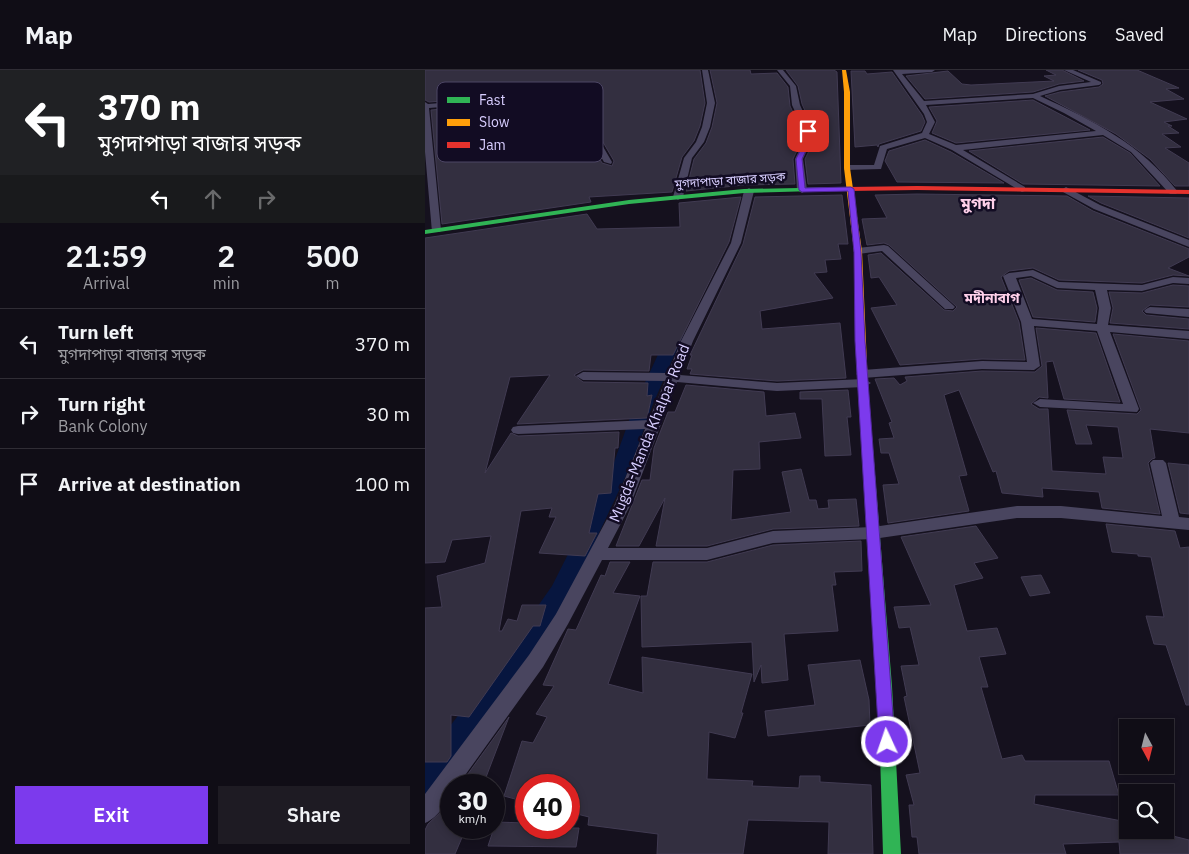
<!DOCTYPE html>
<html lang="en">
<head>
<meta charset="utf-8">
<style>
  :root { --surface:#100d16; --page:#1e1b23; --text:#f1f3f6; --muted:#9c9ca1; --line:#302d35; --accent:#7c3aed }
  body { margin:0; font-family:"IBM Plex Sans","Noto Sans Bengali",sans-serif; background:var(--page); color:var(--text); height:100vh; display:flex; flex-direction:column; font-size:19px; white-space:nowrap }
  * { box-sizing:border-box; margin:0 }
  p { font-size:16px; color:var(--muted) }
  .icon { flex:none; width:28px; height:28px; fill:none; stroke:currentColor; stroke-width:2; stroke-linecap:round; stroke-linejoin:round }
  .map { position:relative; flex:1; overflow:hidden }
  .drawer { display:flex; flex-direction:column; background:var(--surface); width:425px }
  .drawer>* { flex:none }
  .top-card { background:#202124; color:#fff; overflow:hidden }
  .needle { width:32px; rotate:173deg }
  .buttons { position:absolute; left:694px; top:649px; display:grid; gap:10px }
  .buttons a { display:grid; place-items:center; width:55px; height:55px; border-radius:0px; background:var(--surface); box-shadow:0 2px 8px #0003,0 0 0 1px var(--line); font-size:25px }
  .speed { position:absolute; left:15px; top:704px; display:flex; gap:10px; font-size:25px; font-weight:700; text-align:center }
  .speed>* { display:grid; place-content:center; width:65px; height:65px; border-radius:50%; background:var(--surface); box-shadow:0 2px 8px #0003,0 0 0 1px var(--line); line-height:1 }
  .speed small { font-size:12px; font-weight:400 }
  .speed .limit { border:8px solid #d22; background:#fff; color:#111 }
  .pin { position:absolute; display:grid; place-items:center; width:42px; height:42px; color:#fff; margin:-21px; border-radius:10px; box-shadow:0 2px 8px #0006 }
  .me { position:absolute; width:55px; margin:-28px; rotate:357deg; stroke-linejoin:round; filter:drop-shadow(0 0 4px #0008) }
  .turn { display:flex; align-items:center; gap:18px; height:105px; padding:0 15px; font-size:22px }
  .turn .icon { width:65px; height:65px; stroke-width:2.5 }
  .turn b { display:block; font-size:35px; line-height:42px }
  .lanes { display:flex; align-items:center; height:48px; padding:0 15px; background:#0003; justify-content:center; gap:25px; direction:ltr }
  .lanes .off { opacity:.35 }
  .eta { display:flex; justify-content:space-evenly; align-items:center; height:85px; text-align:center }
  .eta b { font-size:30px; font-weight:600; line-height:35px }
  .primary-button { display:flex; gap:10px; margin-top:auto; padding:10px 15px }
  .primary-button a { flex:1; height:58px; border-radius:0px; background:var(--accent); color:#fff; font-size:20px; font-weight:600; line-height:58px; text-align:center }
  .primary-button a+a { background:var(--page); color:var(--text) }
  ul { padding:0; list-style:none }
  li { display:flex; align-items:center; gap:15px; height:70px; padding:0 15px; border-top:1px solid var(--line) }
  li div { flex:1 }
  li b { display:block; font-size:19px }
  li em { font-style:normal }
  header { display:flex; align-items:center; gap:30px; box-sizing:border-box; height:70px; padding:0 25px; background:var(--surface); border-bottom:1px solid var(--line) }
  header strong { font-size:24px }
  nav { display:flex; gap:28px; margin-inline-start:auto; font-size:18px }
  main { display:flex; flex:1; min-height:0 }
  .map>svg:first-child { display:block }
  .lines { fill:none; stroke-linecap:round; stroke-linejoin:round }
  .canal { fill:#07163f; fill-rule:evenodd }
  .building { fill:#332f40; stroke:#413b52 }
  .street { fill:#49455f; fill-rule:evenodd }
  .fast { fill:#30b455; fill-rule:evenodd }
  .slow { fill:#ff9f0a; fill-rule:evenodd }
  .jam { fill:#e5322d; fill-rule:evenodd }
  .route { fill:#7c3aed; stroke:#51269a }
  .labels { text-anchor:middle; dominant-baseline:central; stroke-width:5; stroke-linejoin:round; paint-order:stroke }
  .far-street-label { font-size:12px; fill:#d8ceff; stroke:#120c23 }
  .far-neighbourhood-label { font-size:14px; font-weight:bold; fill:#ffd0ea; stroke:#120c23 }
  .street-label { font-size:15px; fill:#d8ceff; stroke:#120c23 }
  .far-district-label { font-size:16px; font-weight:bold; fill:#ffd0ea; stroke:#120c23 }
  .key { fill:#120c23; stroke:#4d4665; stroke-width:1 }
  .key-label { font-size:14px; fill:#d8ceff }
</style>
</head>
<body>
<header>
<strong>Map</strong>
<nav><a>Map</a><a>Directions</a><a>Saved</a></nav>
</header>
<main>
<section class="drawer">
<div class="top-card">
<div class="turn"><svg class="icon" aria-label="left" viewBox="0 0 24 24"><path d="M17 20v-9H6M10 6l-5 5 5 5"/></svg><div><b>370 m</b>মুগদাপাড়া বাজার সড়ক</div></div>
<div class="lanes"><svg class="icon" aria-label="left" viewBox="0 0 24 24"><path d="M17 20v-9H6M10 6l-5 5 5 5"/></svg><svg class="icon off" aria-label="ahead" viewBox="0 0 24 24"><path d="M12 20V5M6 11l6-6 6 6"/></svg><svg class="icon off" aria-label="right" viewBox="0 0 24 24"><path d="M7 20v-9h11M14 6l5 5-5 5"/></svg></div>
</div>
<div class="eta">
<div><b>21:59</b><p>Arrival</p></div>
<div><b>2</b><p>min</p></div>
<div><b>500</b><p>m</p></div>
</div>
<ul>
<li><svg class="icon" aria-label="left" viewBox="0 0 24 24"><path d="M17 20v-9H6M10 6l-5 5 5 5"/></svg><div><b>Turn left</b><p>মুগদাপাড়া বাজার সড়ক</p></div><em>370 m</em></li>
<li><svg class="icon" aria-label="right" viewBox="0 0 24 24"><path d="M7 20v-9h11M14 6l5 5-5 5"/></svg><div><b>Turn right</b><p>Bank Colony</p></div><em>30 m</em></li>
<li><svg class="icon" aria-label="arrive" viewBox="0 0 24 24"><path d="M6 21V4h12l-3 4 3 4H6"/></svg><div><b>Arrive at destination</b></div><em>100 m</em></li>
</ul>
<div class="primary-button"><a>Exit</a><a>Share</a></div>
</section>
<div class="map">
<svg width="764" height="784" viewBox="0 0 764 784">
  <rect width="100%" height="100%" fill="#15111e"/>
  <g class="lines">
    <path class="canal" d="M252 256 257 258 260 261 228 334 206 395 144 527 88 611 10 720 0 724V689L70 597 127 516 188 395 210 334 244 261 247 258Z"/>
  </g>
  <g class="building">
    <path d="M0 0H275L280 33 275 56 269 71 257 87 247 122 164 127 166 132 17 154 6 40 141 29 177 93 187 96 189 91 150 24 145 21 4 32 0 30Z"/>
    <path d="M285 0H325L326 4 352 3 363 17 365 36 377 61V70L368 89 370 114 319 115 261 121 269 89 281 73 287 57 292 33Z"/>
    <path d="M361 0H409L412 2 416 113 383 114 380 89 389 71V61L377 34 373 16Z"/>
    <path d="M621 0H637L659 11 634 14 608 22 500 29 481 6 523 1 537 14 546 15 629 11 619 6 631 5Z"/>
    <path d="M653 0H712L754 18 741 19 759 29 725 32 762 49 739 52 747 56H743L754 63 737 64 756 77 740 78 764 93V116H750L725 89 691 64 620 26 635 22 674 17 678 14 677 10Z"/>
    <path d="M426 1H440L442 4 467 2 497 45 500 52 496 61 454 74 453 77 452 75 430 77Z"/>
    <path d="M608 30 665 60 531 73 507 63 512 51 504 37Z"/>
    <path d="M678 67 705 83 735 116 598 114 544 81Z"/>
    <path d="M500 70 526 82 579 113 472 112 460 91 464 81Z"/>
    <path d="M492 124 642 126 668 141 764 179V187L743 198 764 206 748 205 717 213 634 210 608 198 584 201 576 207 594 252 600 290 557 289 475 295 446 238 472 235 454 207 446 208 443 185 456 183 519 240 528 241 532 237 464 175 459 173 442 175 437 149 462 148 450 125Z"/>
    <path d="M417 125 423 174H413L416 189 400 190 402 202 389 203 408 228 335 241 337 259 415 253 421 308 352 311 265 304 267 299H262L267 285H265L318 174 330 127Z"/>
    <path d="M663 126 764 128V168L676 133Z"/>
    <path d="M316 127 304 172 248 285H226L224 301 158 300 149 305 158 312 223 313 222 326 227 325 222 348 92 354 125 305 85 307 60 403 86 363 93 366 194 362 193 378H190L186 423 173 424 164 463H172L160 486 114 483 131 447H124L127 438 96 441 74 561H77L83 549 92 551 97 535H121L115 556H108L44 647 26 645V686L22 692H0V538L17 537 12 506 60 493 66 466 27 470 20 492 0 493V168L162 144 172 159 255 157 254 133Z"/>
    <path d="M606 208 632 220 668 222 672 238 670 252 608 247 594 210Z"/>
    <path d="M748 215 764 216V237L725 235 717 241 721 245 764 249V259L685 253 688 238 684 222 717 223Z"/>
    <path d="M611 258 671 263 695 332 639 329 628 291 621 292 623 328 614 327 606 334 614 339H623L627 401 681 404 678 387 698 388 693 357 661 355 667 374H651L642 340 712 344 716 340 688 264 764 271V363L725 359 730 388 727 389 723 393 735 444 677 438 674 422 617 418 618 427 577 423 571 401 568 402 534 320 519 325 542 405 534 406 544 441 463 453 458 415 474 414 464 383H456L454 369 469 368 464 353 467 352 450 309 469 308 475 315 482 311 480 307 557 301 610 302 617 296Z"/>
    <path d="M261 315 339 322 341 346 370 343 376 368 334 372 335 399 308 400 306 450 366 442 357 402 376 399 384 430H391L393 439 404 438 403 430 431 429 434 456 348 459 282 476H231L240 428 214 476H191L217 410H225L229 378 243 342H250Z"/>
    <path d="M423 320 426 347H422L426 385 400 386 397 329H375V322Z"/>
    <path d="M743 393 764 395V444L755 443Z"/>
    <path d="M681 454 750 461 755 478 764 477V635H761L741 575 729 574 721 546 739 547 726 487 713 486V484L687 482Z"/>
    <path d="M551 456 573 488 549 493 558 508 529 515 542 561 572 558 581 584 554 587 563 617H556L577 689 597 685 600 691H684L694 725H610L609 734 702 752V760H744V765L764 770V784H695L694 772 638 774 641 784H494L492 767H487L484 735H489L481 705 495 703 479 627 482 626 476 596 494 595 485 557 474 558 469 537 506 535 476 467Z"/>
    <path d="M436 471 437 501 409 502 411 515H407L413 561 359 564 363 610 337 613 336 595 329 612 327 572 217 577 216 526H222L228 492H282L348 475Z"/>
    <path d="M185 492H205L188 523 215 526 183 614 218 623 217 587 327 604 316 643H318L310 668 284 662 282 709 328 711 327 716 374 718 375 706H395V712L446 715 448 784H403L404 752 323 750 318 784H232L233 764 163 755 164 747 144 742V715H101V732L79 726 97 671 108 673 122 647 111 644 129 616 118 615 143 559 151 560 176 505 180 506Z"/>
    <path d="M616 505 625 523 605 526 596 507Z"/>
    <path d="M435 590 444 630 445 655 343 666 340 641 390 635 383 595Z"/>
    <path d="M84 647 58 715H35Z"/>
    <path d="M19 739H26V758H41L30 784H0V760L3 754Z"/>
    <path d="M71 752 101 753V758H154L151 777 63 776Z"/>
  </g>
  <g class="lines">
    <g class="street">
      <path d="M277 0H283L290 33 285 57 279 72 267 88 258 127 253 130 248 127 259 88 271 72 277 57 282 33Z"/>
      <path d="M352 0H358L371 16 375 35 387 61V70L378 89 382 120 377 123 372 120 370 89 379 70V61L367 35 365 16Z"/>
      <path d="M468 0H510L507 2 477 4 499 31 608 24 634 16 666 12 639 0H648L676 12V14L674 15 635 20 615 26C669 51 716 74 753 122L751 124H745L706 82 678 65 538 80 600 117V121L597 122 527 80 500 68 462 79 456 99 419 100V96L422 95H449L455 76 497 63 502 52 499 44ZM608 28 639 43 671 61 531 75 504 64 510 52 501 35Z"/>
      <path d="M144 23 148 25 187 92 186 94 179 92 142 27 4 38 16 160 15 162H7L0 82V32L3 34Z"/>
      <path d="M641 117 675 135 764 170V177L669 139 638 122 636 120Z"/>
      <path d="M324 118 329 121 316 173 268 271 255 305 352 313 439 309 446 313 439 317 352 321 252 312 205 436 183 478H282L348 461 448 457 592 436H636L737 446 725 393 728 390H738L741 393 754 447 764 448V460L636 448H592L448 469 348 473 282 490H177L143 554 118 597 33 715H26C26 729 13 748 0 753V724L104 585 131 544 189 436 220 359 93 364 88 363 86 360 88 357 93 356 224 350 240 311 158 310 151 306 158 302 243 303 256 271 306 173 319 121Z"/>
      <path d="M459 175 463 176 528 235 530 237 528 239H520L457 181 433 184 428 181 433 178Z"/>
      <path d="M608 200 634 212 717 215 748 207 764 208V214L748 213 717 221 682 220 686 238 683 255 764 261V269L685 262 714 339 712 342 615 337 608 333 615 329 698 334 672 261 609 256 615 296 609 300 557 299 438 308 431 304 438 300 557 291 602 292 596 252 578 206 584 203ZM606 206 632 218 670 220 674 238 672 254 607 249 591 208Z"/>
      <path d="M725 237 764 239V247L721 243 719 241 721 239Z"/>
    </g>
    <g class="fast">
      <path d="M423 117 426 119 425 120 319 123 204 134 0 164V160L204 130 319 119Z"/>
      <path d="M438 314 443 317 467 616 476 784H458L453 616 433 317Z"/>
    </g>
    <path class="slow" d="M417 0H421L425 22V98L437 181 443 317 438 320 433 317 429 181 419 98V22Z"/>
    <path class="jam" d="M492 116 764 120V124L492 120 423 121 420 119 423 117Z"/>
  </g>
  <path class="route" d="M383 59 386 61V70L377 89 380 118 426 117 429 119 436 182 440 271 470 672 468 677 462 679 457 677 454 672 430 271 429 182 423 121 377 122 374 120 371 89 380 70V61Z"/>
  <g class="labels">
    <g class="far-street-label">
      <text transform="translate(305 110) rotate(-4)">মুগদাপাড়া বাজার সড়ক</text>
    </g>
    <g class="far-neighbourhood-label">
      <text x="567" y="228">মদীনাবাগ</text>
    </g>
    <g class="street-label">
      <text transform="translate(224 363) rotate(-68)">Mugda-Manda Khalpar Road</text>
    </g>
    <g class="far-district-label">
      <text x="553" y="133">মুগদা</text>
    </g>
  </g>
  <rect x="12" y="12" width="166" height="80" rx="8" class="key"/>
  <rect x="22" y="27" width="23" height="6" fill="#30b455"/>
  <rect x="22" y="49" width="23" height="7" fill="#ff9f0a"/>
  <rect x="22" y="72" width="23" height="6" fill="#e5322d"/>
  <g class="key-label">
    <text x="54" y="35">Fast</text>
    <text x="54" y="57">Slow</text>
    <text x="54" y="80">Jam</text>
  </g>
</svg>
<div class="buttons">
<a><svg class="needle" viewBox="-14 -14 28 28"><path d="M0-13l5 13h-10z" fill="#e53935"/><path d="M0 13l5-13h-10z" fill="#9c9ca1"/></svg></a>
<a><svg class="icon" aria-label="search" viewBox="0 0 24 24"><circle cx="10" cy="10" r="6"/><path d="M15 15l6 6"/></svg></a>
</div>
<div class="speed"><div>30<small>km/h</small></div><div class="limit">40</div></div>
<div class="pin" style="left:383px;top:61px;background:#d93025"><svg class="icon" aria-label="arrive" viewBox="0 0 24 24"><path d="M6 21V4h12l-3 4 3 4H6"/></svg></div>
<svg class="me" style="left:462px;top:672px" viewBox="-20 -20 40 40"><circle r="17" fill="#7c3aed" stroke="#fff" stroke-width="3"/><path d="M0-11L8 9 0 5-8 9z" fill="#fff"/></svg>
</div>
</main>
</body>
</html>
